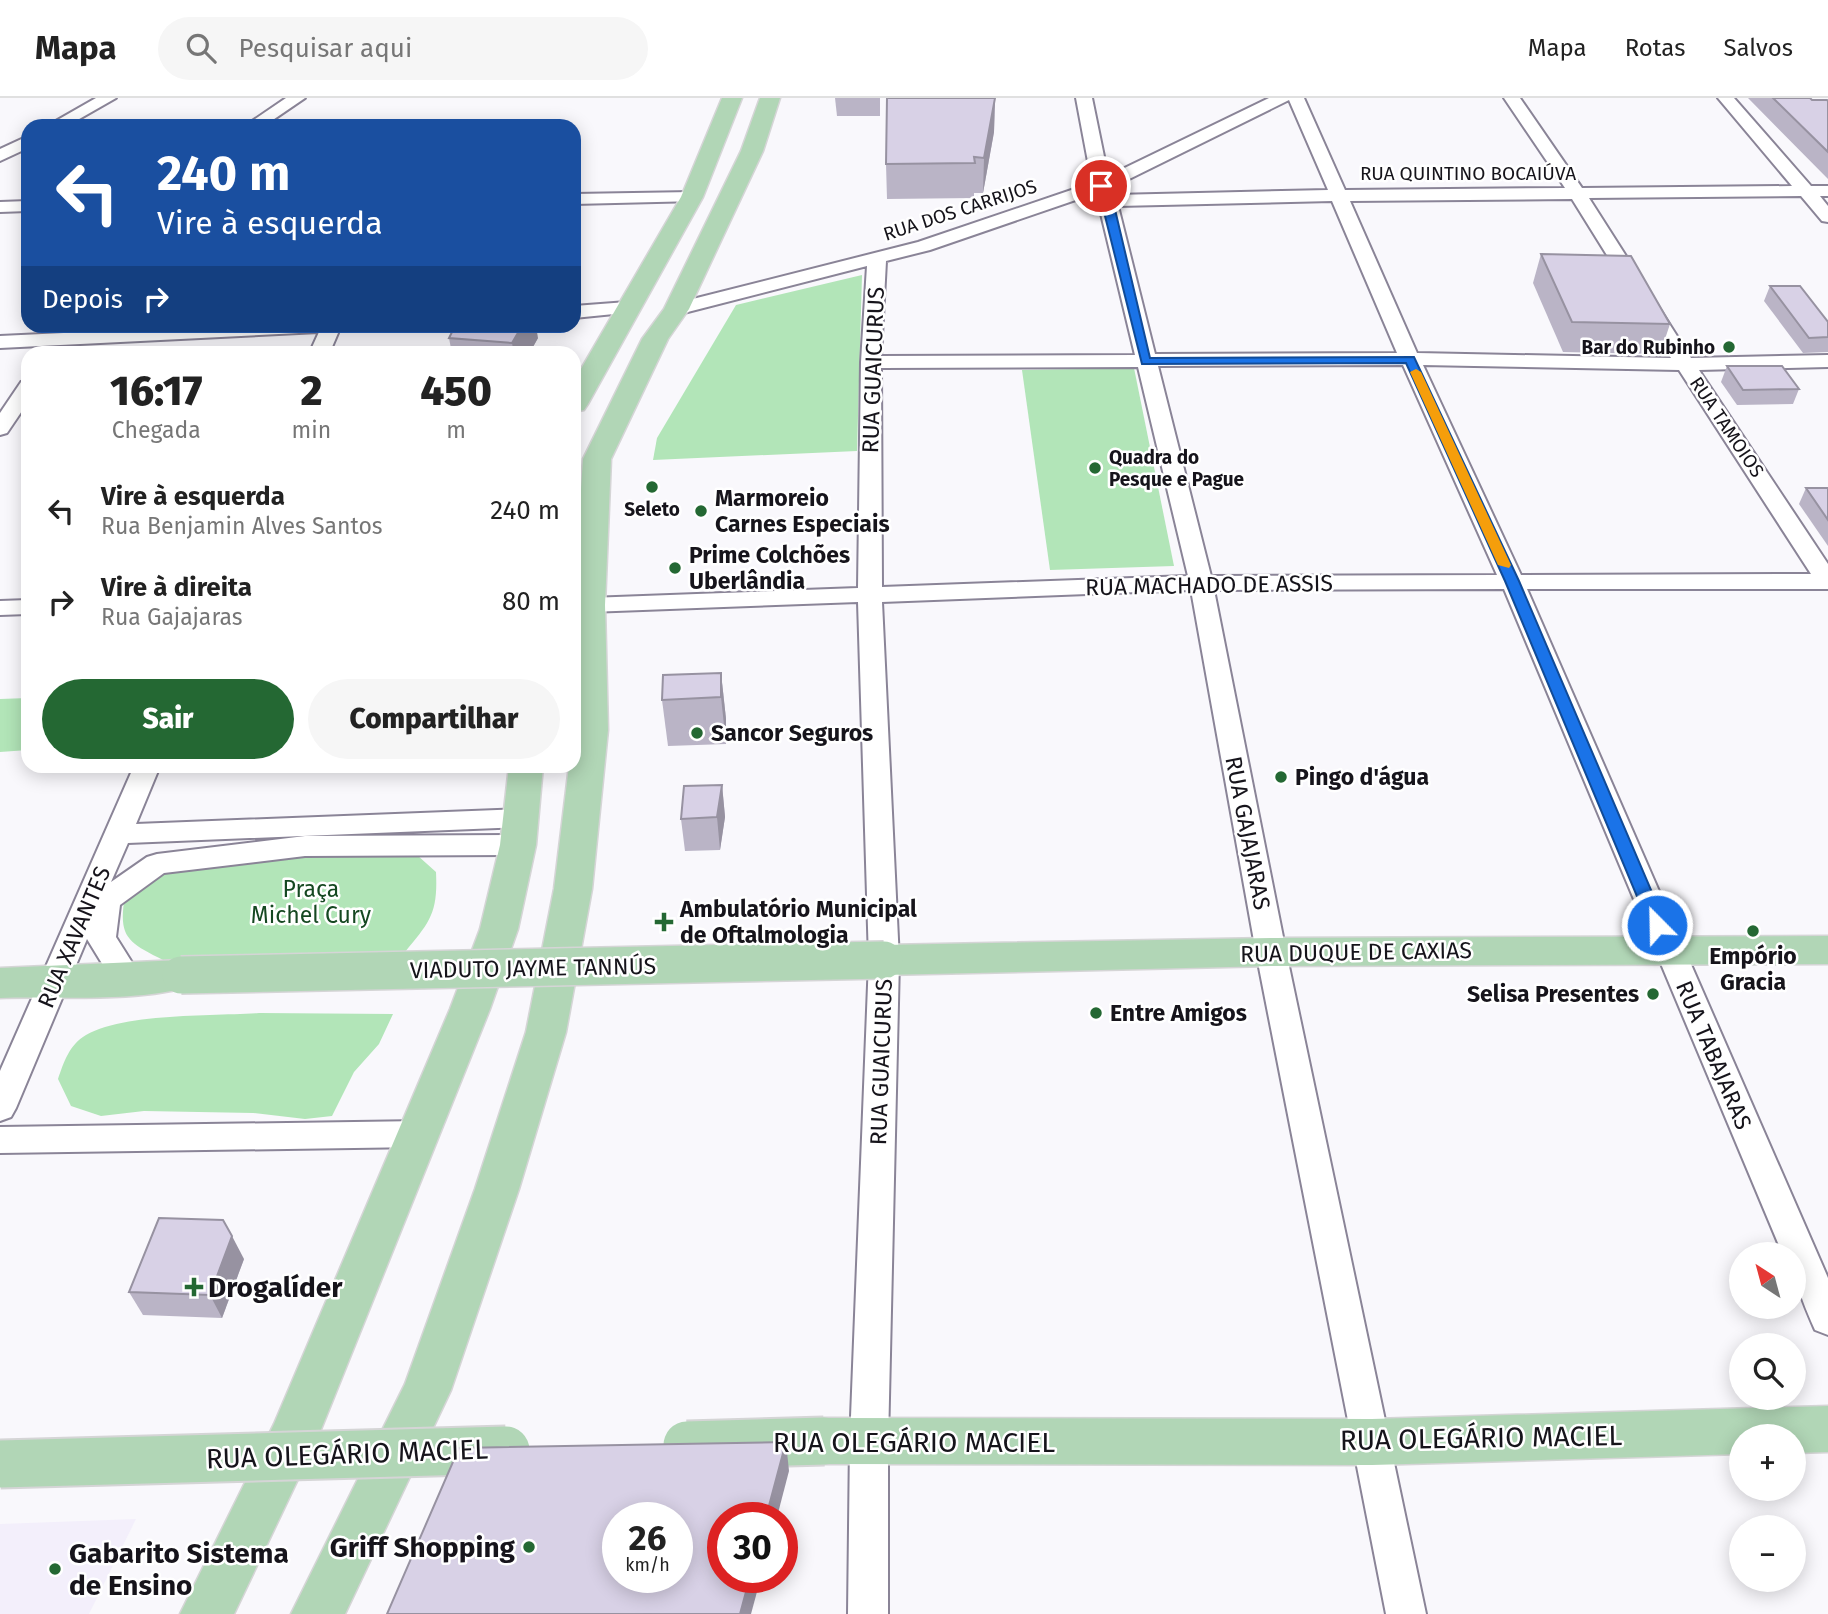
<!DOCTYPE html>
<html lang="pt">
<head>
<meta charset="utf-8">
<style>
  :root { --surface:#fff; --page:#f6f6f6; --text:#222; --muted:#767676; --line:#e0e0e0; --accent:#246833 }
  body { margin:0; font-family:"Fira Sans",sans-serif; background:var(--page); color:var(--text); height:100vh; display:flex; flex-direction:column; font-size:26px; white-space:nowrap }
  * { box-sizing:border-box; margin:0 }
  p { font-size:23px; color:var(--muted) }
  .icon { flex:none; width:38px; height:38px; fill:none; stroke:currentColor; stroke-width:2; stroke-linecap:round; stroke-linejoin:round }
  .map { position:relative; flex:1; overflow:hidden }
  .panel { position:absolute; left:21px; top:248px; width:560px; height:427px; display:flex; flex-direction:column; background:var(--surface); border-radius:21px; box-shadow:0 4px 18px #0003 }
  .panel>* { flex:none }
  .guide { position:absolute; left:21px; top:21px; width:560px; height:214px; border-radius:21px; box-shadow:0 4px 18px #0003; background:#1a4fa0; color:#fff; overflow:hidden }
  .needle { width:46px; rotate:324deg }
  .buttons { position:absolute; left:1729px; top:1144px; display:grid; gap:14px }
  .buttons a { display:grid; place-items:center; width:77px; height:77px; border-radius:50%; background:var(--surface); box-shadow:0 4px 18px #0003; font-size:35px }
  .speed { position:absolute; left:602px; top:1404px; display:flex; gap:14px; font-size:35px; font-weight:700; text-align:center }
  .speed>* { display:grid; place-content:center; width:91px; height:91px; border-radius:50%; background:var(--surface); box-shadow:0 4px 18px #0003; line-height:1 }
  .speed small { font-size:18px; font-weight:400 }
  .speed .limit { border:10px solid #d22; background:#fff; color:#111 }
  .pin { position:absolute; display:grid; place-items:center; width:60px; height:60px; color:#fff; margin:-30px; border:4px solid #fff; border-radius:50%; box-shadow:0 2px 7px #0007 }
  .me { position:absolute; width:77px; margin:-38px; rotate:337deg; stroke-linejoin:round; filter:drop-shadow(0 0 5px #0008) }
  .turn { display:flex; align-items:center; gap:24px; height:147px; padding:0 21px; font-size:32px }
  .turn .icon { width:91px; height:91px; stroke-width:2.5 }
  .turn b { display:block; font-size:49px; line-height:60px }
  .then { display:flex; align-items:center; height:66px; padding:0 21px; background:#0003; gap:14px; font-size:26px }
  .eta { display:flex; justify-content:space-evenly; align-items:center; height:119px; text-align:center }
  .eta b { font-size:42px; font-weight:800; line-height:49px }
  .button { display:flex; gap:14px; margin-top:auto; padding:14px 21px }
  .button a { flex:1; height:80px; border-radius:42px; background:var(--accent); color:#fff; font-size:28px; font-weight:800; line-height:80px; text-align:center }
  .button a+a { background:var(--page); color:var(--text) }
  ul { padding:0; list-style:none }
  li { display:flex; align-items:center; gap:21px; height:91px; padding:0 21px }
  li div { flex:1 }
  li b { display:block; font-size:26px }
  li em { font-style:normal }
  header { display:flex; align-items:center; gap:42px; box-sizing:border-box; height:98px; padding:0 35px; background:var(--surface); border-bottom:2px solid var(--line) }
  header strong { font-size:33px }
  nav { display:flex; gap:38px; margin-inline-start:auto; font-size:24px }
  .search { width:490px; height:63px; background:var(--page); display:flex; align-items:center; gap:18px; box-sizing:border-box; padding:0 24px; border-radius:38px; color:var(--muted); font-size:26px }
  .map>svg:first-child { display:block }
  .built { fill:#f3effb }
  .green { fill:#b2e5b8 }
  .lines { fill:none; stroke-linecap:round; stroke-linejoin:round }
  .minor-casing { stroke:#8a8497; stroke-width:4 }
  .major-casing { stroke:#d5d5d6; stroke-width:3 }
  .minor { fill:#fff; fill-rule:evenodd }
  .major { fill:#b1d6b6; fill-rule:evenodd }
  .major-bridge-far1-casing { stroke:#d5d5d6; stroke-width:40; stroke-linecap:butt }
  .major-bridge-casing { stroke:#d5d5d6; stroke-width:51; stroke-linecap:butt }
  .major-bridge-far1 { stroke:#b1d6b6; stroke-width:37 }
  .major-bridge { stroke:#b1d6b6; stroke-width:47 }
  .wall { fill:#bab4c6 }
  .shaded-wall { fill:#9792a1 }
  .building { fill:#d8d1e6; stroke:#9792a1; stroke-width:2; fill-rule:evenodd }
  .route { fill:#1a73e8; stroke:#114b97; stroke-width:2 }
  .slow { fill:#f59e0b }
  .poi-dot { fill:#246833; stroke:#fff; stroke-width:2.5 }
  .labels { text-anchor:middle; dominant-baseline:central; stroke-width:5; stroke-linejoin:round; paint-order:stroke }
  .far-street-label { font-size:19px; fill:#16141b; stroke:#fff }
  .far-poi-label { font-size:19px; font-weight:bold; fill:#16141b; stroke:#fff; text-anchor:end }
  .street-label { font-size:23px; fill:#16141b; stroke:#fff }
  .poi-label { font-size:23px; font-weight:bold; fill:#16141b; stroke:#fff; text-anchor:start }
  .park-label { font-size:23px; fill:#154821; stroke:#fff }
  .near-poi-label { font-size:28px; font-weight:bold; fill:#16141b; stroke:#fff; text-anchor:start }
  .near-street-label { font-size:28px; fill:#16141b; stroke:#fff }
</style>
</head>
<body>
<header>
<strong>Mapa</strong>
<div class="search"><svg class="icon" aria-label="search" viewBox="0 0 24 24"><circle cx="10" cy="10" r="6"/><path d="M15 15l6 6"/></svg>Pesquisar aqui</div>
<nav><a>Mapa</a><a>Rotas</a><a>Salvos</a></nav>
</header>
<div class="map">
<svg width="1828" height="1516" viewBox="0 0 1828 1516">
  <rect width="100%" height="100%" fill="#f9f8fc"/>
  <path class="built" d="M136 1421 89 1516H0V1426Z"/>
  <g class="green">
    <path d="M862 177 857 353 653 362 657 340 736 207Z"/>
    <path d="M1134 270 1174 468 1050 472 1022 272Z"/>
    <path d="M28 600V652L0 654V601Z"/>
    <path d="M306 752 417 757 436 774C438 815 430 824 405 854L163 862C127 844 118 839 125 797L157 773Z"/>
    <path d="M259 915 393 916 379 946 354 974 332 1018 305 1021 253 1015 144 1013 101 1018 71 1008 58 981C64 964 69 947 86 937 124 915 214 918 259 915Z"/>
  </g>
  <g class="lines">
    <g class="minor-casing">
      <g id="minor">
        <path d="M96 0H116L67 28H47Z"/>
        <path d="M286 0H305L264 28H245Z"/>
        <path d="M1076 0H1092L1108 78 1269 0H1304L1345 92 1565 90 1504 0H1520L1582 90 1792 88 1718 0H1734L1811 88H1828V98H1820L1828 108V124L1822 123 1801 98 1589 100 1691 260 1828 257V269L1699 272 1828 466V491H1527L1828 1180V1237L1815 1232C1804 1207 1794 1185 1794 1157H1783L1504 491 1214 492 1286 854 1426 1516H1386L1256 854 1191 492 882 504 899 862 888 1344V1516H848L850 1344 869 862 858 504 589 514 581 512 577 507 581 502 589 500 858 490 861 264 867 168 676 217 666 211 669 207 918 144 1092 85ZM1289 2 1328 92 1114 97 1111 90ZM1096 95 1135 257 881 258 886 163 930 152ZM1572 101 1671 260 1417 255 1350 103ZM1332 103 1397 255 1155 256 1118 108ZM1403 267 1497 477 1211 478 1158 268ZM1423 267 1679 272 1811 476 1521 477ZM1138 269 1188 478 882 489 881 270Z"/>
        <path d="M28 38V50L0 63V51Z"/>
        <path d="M692 94 701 99 698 103 574 106V96Z"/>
        <path d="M28 103V113L0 114V104Z"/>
        <path d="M627 204 637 210 634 214 574 220V208Z"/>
        <path d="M212 228H341L329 256H309L319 234 0 250V238Z"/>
        <path d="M28 282V304L7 335 0 337V315L21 284Z"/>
        <path d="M28 502V516L0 517V503Z"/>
        <path d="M134 668H160L136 726 523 711 533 713 537 720 533 727 523 729 128 745 111 784 147 759 157 756 305 738 518 737 528 740 532 747 528 754 518 757 305 758 164 775 120 807 116 839 143 882 139 890 128 893 117 890 87 841 16 1010 11 1019 0 1023V973Z"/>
        <path d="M421 1023 432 1027 437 1036 432 1045 421 1049 0 1055V1029Z"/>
      </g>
    </g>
    <g class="major-casing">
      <g id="major">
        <path d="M722 0H742L703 99 588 306 584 312 574 314V283L681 99Z"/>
        <path d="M760 0H780L763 53 689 211 668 241 611 361 605 507 608 632 592 791 566 934 519 1091 451 1292 345 1516H291L405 1286 475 1091 526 934 554 791 569 668H574V496L583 361 642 241 664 211 741 53Z"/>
        <path d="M509 668H543L536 747 518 831 490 911 318 1339 234 1516H180L274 1326 450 911 480 831 500 747Z"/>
        <path d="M1828 838V866L1271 868 884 877 870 872 865 862 870 852 884 847 1271 840Z"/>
        <path d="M181 862 195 867 201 877 195 887C138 905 60 898 0 900V870Z"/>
        <path d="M1828 1308V1354L1794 1355V1339H1741V1356L1372 1367 824 1366 807 1359 799 1343 807 1327 824 1320 1372 1321Z"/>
      </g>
    </g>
    <use href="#minor" class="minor"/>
    <use href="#major" class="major"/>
    <g class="major-bridge-far1-casing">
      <path id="major-bridge-far1" d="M181 877 884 862"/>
    </g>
    <g class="major-bridge-casing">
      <g id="major-bridge">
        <path d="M687 1347 824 1343"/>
        <path d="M0 1366 506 1352"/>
      </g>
    </g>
    <use href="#major-bridge-far1" class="major-bridge-far1"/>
    <use href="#major-bridge" class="major-bridge"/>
  </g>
  <g class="wall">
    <path d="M835 0H880V18H837Z"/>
    <path d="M995 0 994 34 983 95H974V100L887 101 886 66Z"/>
    <path d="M1748 0H1810L1812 2 1828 3V81Z"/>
    <path d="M1541 156 1670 226 1660 256 1563 254 1533 185Z"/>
    <path d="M1770 188 1828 224V254L1803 255 1764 203Z"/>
    <path d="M449 240H538L529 256H452Z"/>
    <path d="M1727 268 1799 291 1793 306 1737 307 1721 284Z"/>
    <path d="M1806 390H1828V448L1799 406Z"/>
    <path d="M721 575 726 621V646L668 648 662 602Z"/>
    <path d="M722 687 725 719 720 752 685 753 681 721Z"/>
    <path d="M244 1161 222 1220 143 1217 129 1194Z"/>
  </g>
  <g class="shaded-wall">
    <path d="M995 0 994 34 983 95 984 60Z"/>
    <path d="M522 228H536L538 240 529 256H514L512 245Z"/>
    <path d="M721 575 726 621V646L721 599Z"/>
    <path d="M722 687 725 719 720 752 717 719Z"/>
    <path d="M232 1138 244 1161 222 1220 210 1197Z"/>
    <path d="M786 1344 789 1373 777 1419H766Z"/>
    <path d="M750 1479H761L751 1516H740Z"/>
  </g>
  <g class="building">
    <path d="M887 0H995L984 60 974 59 975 65 886 66Z"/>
    <path d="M1773 0H1810L1812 2H1827L1828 3V54Z"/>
    <path d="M1541 156 1631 158 1670 226 1572 224Z"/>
    <path d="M1770 188H1800L1828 224V239L1809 240Z"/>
    <path d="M455 228H522L512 245 449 240Z"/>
    <path d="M1727 268H1782L1799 291 1743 292Z"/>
    <path d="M1806 390H1828V422Z"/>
    <path d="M721 575V599L662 602 663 577Z"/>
    <path d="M722 687 717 719 681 721 684 688Z"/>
    <path d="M159 1120 223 1122 232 1138 210 1197 129 1194Z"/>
    <path d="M786 1344 766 1419H723V1479H750L740 1516H387L459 1350ZM618 1419H677V1479H618Z"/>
  </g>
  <path class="route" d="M1097 86H1104L1113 103 1150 260 1414 259 1519 483 1666 827 1663 831H1652L1649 827 1505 483 1406 265 1142 266Z"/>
  <path class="slow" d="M1416 271 1421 274 1511 467 1509 470 1498 467 1410 274Z"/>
  <g class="poi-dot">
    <circle cx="1729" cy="249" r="7"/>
    <circle cx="1095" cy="370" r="7"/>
    <circle cx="652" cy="389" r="7"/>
    <circle cx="701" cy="413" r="7"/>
    <circle cx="675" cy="470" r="7"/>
    <circle cx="697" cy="635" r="7"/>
    <circle cx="1281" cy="679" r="7"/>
    <path d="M660.5 813.5h7v7h7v7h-7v7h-7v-7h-7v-7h7z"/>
    <circle cx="1753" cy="833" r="7"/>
    <circle cx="1653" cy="896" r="7"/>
    <circle cx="1096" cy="915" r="7"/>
    <path d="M190.5 1178.5h7v7h7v7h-7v7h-7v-7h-7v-7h7z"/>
    <circle cx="529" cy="1449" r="7"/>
    <circle cx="55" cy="1471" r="7"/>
  </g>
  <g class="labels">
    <g class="far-street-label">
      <text x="1468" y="75">RUA QUINTINO BOCAIÚVA</text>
      <text transform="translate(960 112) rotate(-18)">RUA DOS CARRIJOS</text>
      <text transform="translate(1727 329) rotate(56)">RUA TAMOIOS</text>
    </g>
    <g class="far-poi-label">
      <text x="1715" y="249">Bar do Rubinho</text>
      <text x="1109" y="359" text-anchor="start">Quadra do<tspan x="1109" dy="22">Pesque e Pague</tspan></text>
      <text x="652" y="411" text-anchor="middle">Seleto</text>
    </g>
    <g class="street-label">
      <text transform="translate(873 272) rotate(-88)">RUA GUAICURUS</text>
      <text transform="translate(1209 487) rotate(-1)">RUA MACHADO DE ASSIS</text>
      <text transform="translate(1248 735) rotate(79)">RUA GAJAJARAS</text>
      <text transform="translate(74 839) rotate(-67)">RUA XAVANTES</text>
      <text transform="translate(1356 854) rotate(-1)">RUA DUQUE DE CAXIAS</text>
      <text transform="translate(533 870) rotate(-1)">VIADUTO JAYME TANNÚS</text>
      <text transform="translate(1714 957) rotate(67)">RUA TABAJARAS</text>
      <text transform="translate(881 964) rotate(-88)">RUA GUAICURUS</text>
    </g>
    <g class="poi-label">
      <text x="715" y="400">Marmoreio<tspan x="715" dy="26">Carnes Especiais</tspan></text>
      <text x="689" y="457">Prime Colchões<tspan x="689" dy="26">Uberlândia</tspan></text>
      <text x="711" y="635">Sancor Seguros</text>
      <text x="1295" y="679">Pingo d'água</text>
      <text x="680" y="811">Ambulatório Municipal<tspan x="680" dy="26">de Oftalmologia</tspan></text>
      <text x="1753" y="858" text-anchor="middle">Empório<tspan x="1753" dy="26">Gracia</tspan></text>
      <text x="1639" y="896" text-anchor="end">Selisa Presentes</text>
      <text x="1110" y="915">Entre Amigos</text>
    </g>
    <g class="park-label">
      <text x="311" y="791">Praça<tspan x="311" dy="26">Michel Cury</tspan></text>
    </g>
    <g class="near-poi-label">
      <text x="208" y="1189">Drogalíder</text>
      <text x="515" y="1449" text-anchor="end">Griff Shopping</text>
      <text x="69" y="1455">Gabarito Sistema<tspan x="69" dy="32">de Ensino</tspan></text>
    </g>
    <g class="near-street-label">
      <text transform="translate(1481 1340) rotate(-1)">RUA OLEGÁRIO MACIEL</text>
      <text x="914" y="1344">RUA OLEGÁRIO MACIEL</text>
      <text transform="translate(347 1356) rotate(-2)">RUA OLEGÁRIO MACIEL</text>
    </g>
  </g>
</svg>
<div class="buttons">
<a><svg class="needle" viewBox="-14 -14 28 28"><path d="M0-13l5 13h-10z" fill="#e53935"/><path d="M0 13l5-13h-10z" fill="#767676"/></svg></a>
<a><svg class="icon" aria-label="search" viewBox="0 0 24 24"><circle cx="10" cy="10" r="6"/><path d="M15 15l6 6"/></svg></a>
<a>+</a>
<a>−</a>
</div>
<div class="speed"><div>26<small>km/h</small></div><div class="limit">30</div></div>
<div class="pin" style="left:1101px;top:88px;background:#d93025"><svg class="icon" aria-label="arrive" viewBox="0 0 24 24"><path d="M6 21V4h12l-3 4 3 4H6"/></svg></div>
<svg class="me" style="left:1657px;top:827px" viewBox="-20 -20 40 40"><circle r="17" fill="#1a73e8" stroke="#fff" stroke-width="3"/><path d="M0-11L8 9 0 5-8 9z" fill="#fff"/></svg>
<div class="guide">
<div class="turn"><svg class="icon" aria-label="left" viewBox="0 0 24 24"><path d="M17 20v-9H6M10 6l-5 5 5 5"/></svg><div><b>240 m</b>Vire à esquerda</div></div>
<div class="then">Depois<svg class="icon" aria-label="right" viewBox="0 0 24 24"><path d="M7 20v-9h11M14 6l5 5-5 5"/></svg></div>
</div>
<section class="panel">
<div class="eta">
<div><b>16:17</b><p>Chegada</p></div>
<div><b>2</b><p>min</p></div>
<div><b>450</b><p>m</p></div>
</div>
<ul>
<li><svg class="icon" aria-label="left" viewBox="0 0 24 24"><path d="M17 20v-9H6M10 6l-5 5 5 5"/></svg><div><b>Vire à esquerda</b><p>Rua Benjamin Alves Santos</p></div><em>240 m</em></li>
<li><svg class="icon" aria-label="right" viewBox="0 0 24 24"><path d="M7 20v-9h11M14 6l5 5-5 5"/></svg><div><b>Vire à direita</b><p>Rua Gajajaras</p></div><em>80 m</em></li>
</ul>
<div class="button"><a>Sair</a><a>Compartilhar</a></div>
</section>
</div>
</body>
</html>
